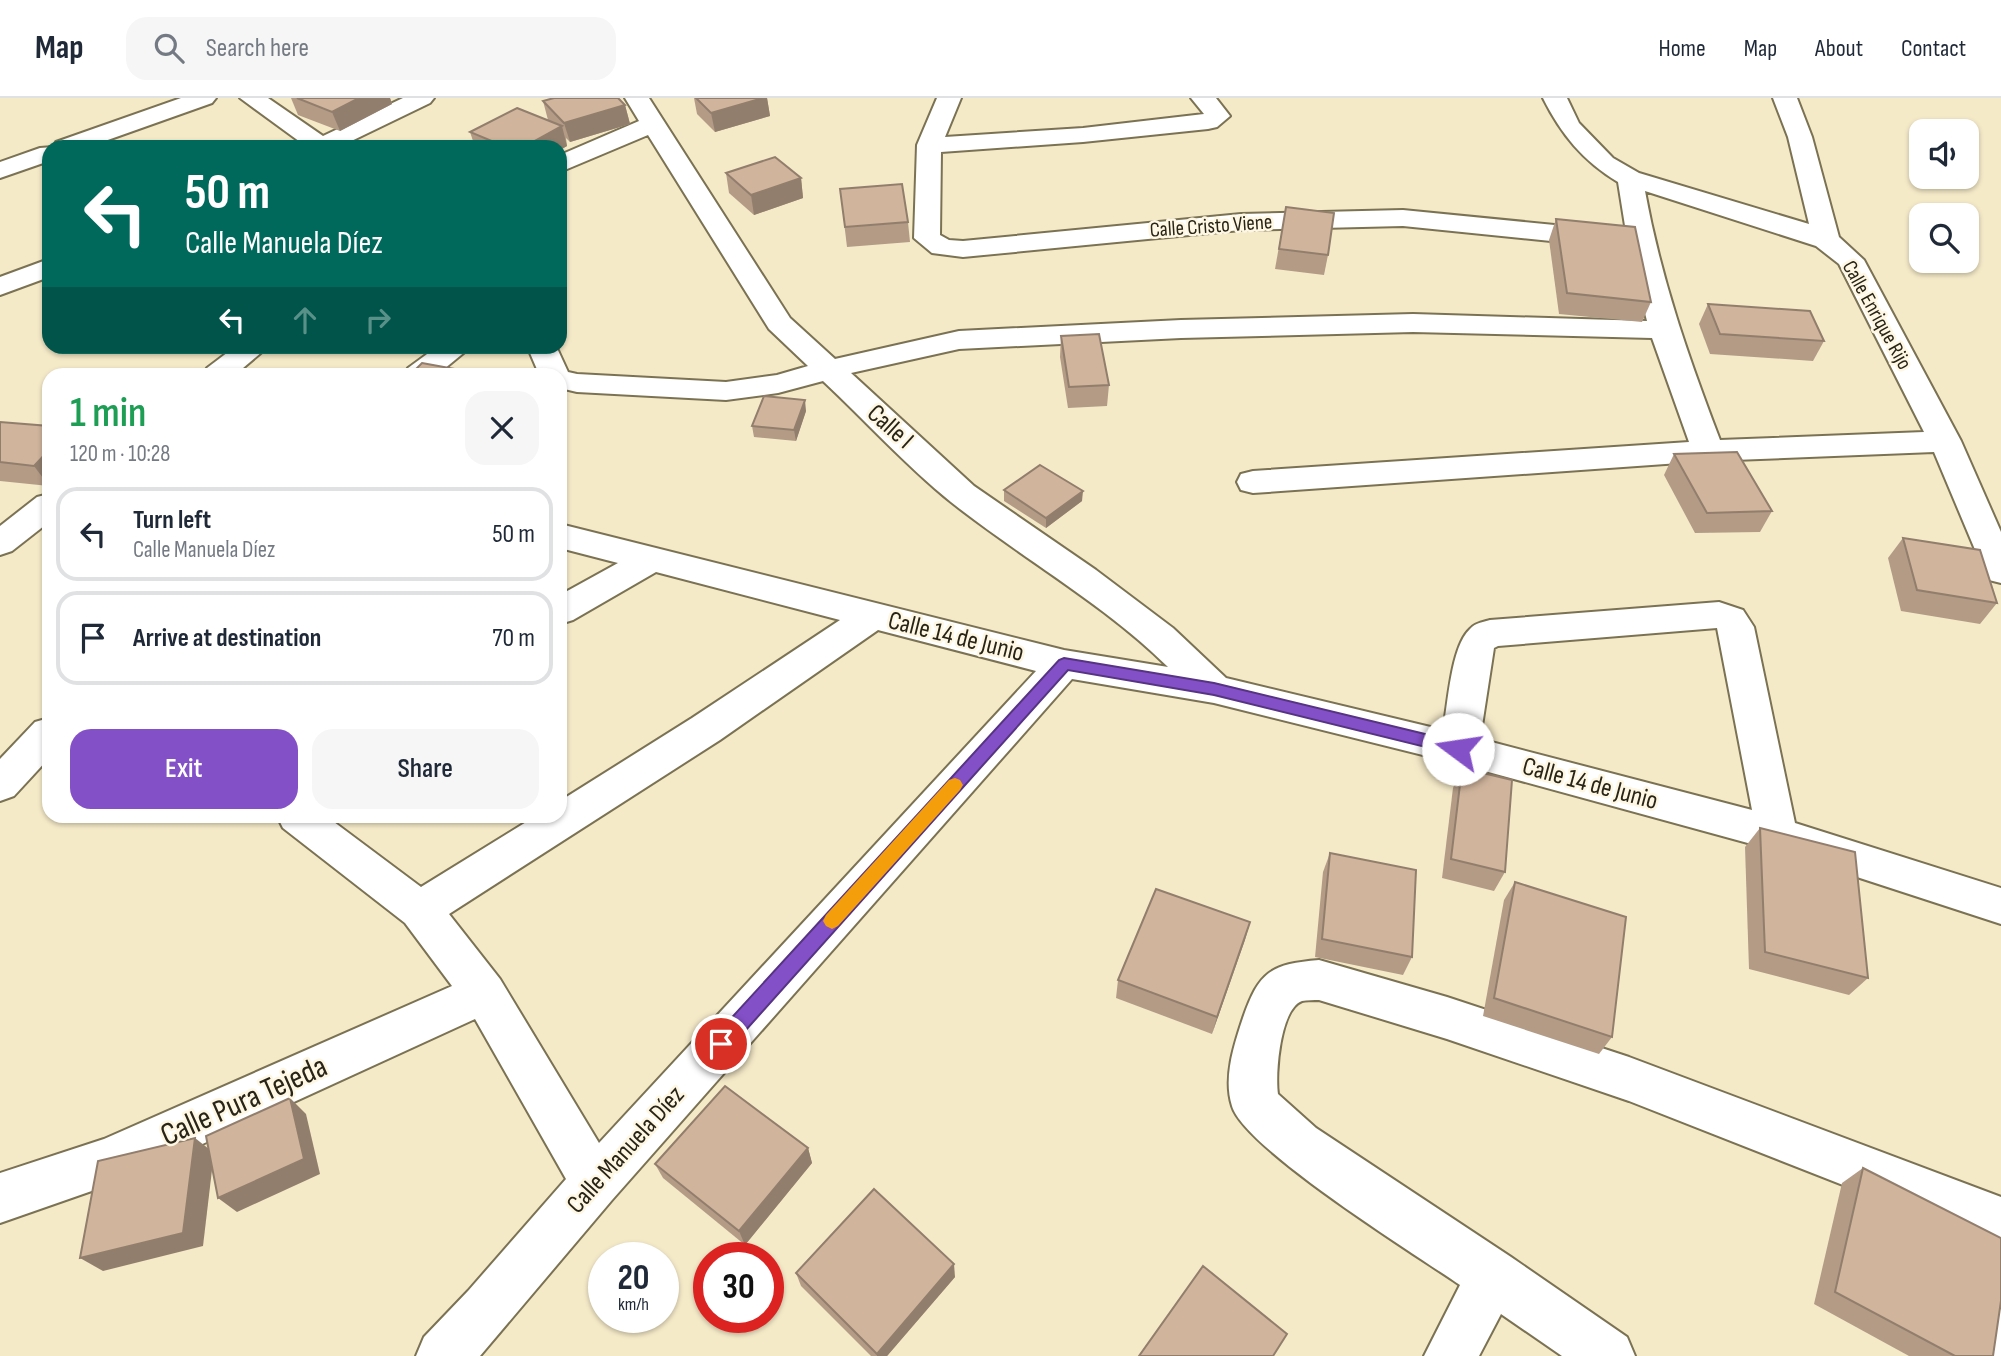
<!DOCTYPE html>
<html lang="en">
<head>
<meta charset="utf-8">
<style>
  :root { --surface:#fff; --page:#f6f6f7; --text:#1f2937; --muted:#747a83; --line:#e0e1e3; --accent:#8450c8 }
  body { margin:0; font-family:"Sofia Sans Condensed",sans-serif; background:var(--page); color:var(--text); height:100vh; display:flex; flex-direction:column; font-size:26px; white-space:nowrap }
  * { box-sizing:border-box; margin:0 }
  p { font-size:23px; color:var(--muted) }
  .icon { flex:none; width:38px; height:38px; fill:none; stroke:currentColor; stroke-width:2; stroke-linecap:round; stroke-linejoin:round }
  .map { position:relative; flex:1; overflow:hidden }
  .drawer { position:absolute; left:42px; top:270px; width:525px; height:455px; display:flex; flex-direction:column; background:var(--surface); border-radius:21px; box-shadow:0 2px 5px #0004 }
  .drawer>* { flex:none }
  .banner { position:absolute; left:42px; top:42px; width:525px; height:214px; border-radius:21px; box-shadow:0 2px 5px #0004; background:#00695c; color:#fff; overflow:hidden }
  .buttons { position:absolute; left:1909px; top:21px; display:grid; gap:14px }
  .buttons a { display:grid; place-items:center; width:70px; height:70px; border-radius:14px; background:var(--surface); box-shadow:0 2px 5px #0004; font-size:35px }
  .speed { position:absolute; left:588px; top:1144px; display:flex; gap:14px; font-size:35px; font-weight:700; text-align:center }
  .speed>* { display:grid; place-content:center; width:91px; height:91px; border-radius:50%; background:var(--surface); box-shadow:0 2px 5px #0004; line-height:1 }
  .speed small { font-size:18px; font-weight:400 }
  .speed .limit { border:10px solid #d22; background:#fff; color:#111 }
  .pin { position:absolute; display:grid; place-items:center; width:60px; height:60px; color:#fff; margin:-30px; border:4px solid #fff; border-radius:50%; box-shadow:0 2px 7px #0007 }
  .me { position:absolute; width:77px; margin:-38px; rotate:284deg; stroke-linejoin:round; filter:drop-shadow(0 0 5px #0008) }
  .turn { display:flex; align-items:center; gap:24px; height:147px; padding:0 28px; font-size:32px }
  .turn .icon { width:91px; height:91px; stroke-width:2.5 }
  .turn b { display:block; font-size:49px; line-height:60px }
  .lanes { display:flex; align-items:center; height:66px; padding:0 28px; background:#0003; justify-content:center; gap:35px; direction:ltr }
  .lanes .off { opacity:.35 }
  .round { display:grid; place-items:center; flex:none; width:74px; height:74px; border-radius:21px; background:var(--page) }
  .headline { display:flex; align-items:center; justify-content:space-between; height:119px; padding:0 28px }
  h1 { font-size:42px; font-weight:600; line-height:52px; color:#1e9e55 }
  .primary-button { display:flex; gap:14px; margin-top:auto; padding:14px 28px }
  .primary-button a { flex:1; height:80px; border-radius:21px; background:var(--accent); color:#fff; font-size:28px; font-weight:600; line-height:80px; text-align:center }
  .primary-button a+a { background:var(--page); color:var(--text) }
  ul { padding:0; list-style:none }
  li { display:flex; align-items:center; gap:21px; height:94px; margin:0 14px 10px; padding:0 14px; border:4px solid var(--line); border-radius:21px }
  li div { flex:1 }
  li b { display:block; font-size:26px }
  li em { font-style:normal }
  header { display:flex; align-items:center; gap:42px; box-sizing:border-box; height:98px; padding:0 35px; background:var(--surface); border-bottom:2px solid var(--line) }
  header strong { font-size:33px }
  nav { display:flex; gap:38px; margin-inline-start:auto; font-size:24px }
  .search { width:490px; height:63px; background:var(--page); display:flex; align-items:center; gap:18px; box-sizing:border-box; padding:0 24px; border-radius:21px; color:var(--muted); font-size:26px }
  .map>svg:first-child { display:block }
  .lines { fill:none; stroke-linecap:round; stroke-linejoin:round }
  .minor-casing { stroke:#7b7253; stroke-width:4 }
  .minor { fill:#fff; fill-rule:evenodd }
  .wall { fill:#b39b86 }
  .shaded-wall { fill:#927e6d }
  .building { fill:#d0b49c; stroke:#927e6d; stroke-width:2 }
  .route { fill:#8450c8; stroke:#563482; stroke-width:2 }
  .slow { fill:#f59e0b }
  .labels { text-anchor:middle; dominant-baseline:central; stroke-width:5; stroke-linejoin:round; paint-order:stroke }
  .far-street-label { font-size:21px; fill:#282417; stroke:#fef7e3 }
  .street-label { font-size:26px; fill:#282417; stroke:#fef7e3 }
  .near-street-label { font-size:32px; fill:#282417; stroke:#fef7e3 }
</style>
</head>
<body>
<header>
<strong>Map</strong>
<div class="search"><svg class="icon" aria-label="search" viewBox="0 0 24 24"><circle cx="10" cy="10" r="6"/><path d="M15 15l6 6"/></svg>Search here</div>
<nav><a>Home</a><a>Map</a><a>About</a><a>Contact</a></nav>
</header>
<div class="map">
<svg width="2001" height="1258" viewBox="0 0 2001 1258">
  <rect width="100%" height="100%" fill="#f5eac8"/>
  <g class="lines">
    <g class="minor-casing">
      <g id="minor">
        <path d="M181 0H216L212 5 88 49H49V63L0 80V64L40 50 53 49 56 44Z"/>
        <path d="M240 0H268L323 38 403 0H434L430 5 339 49H307Z"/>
        <path d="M625 0H649L790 220 835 261 959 233 1181 222 1413 216 1647 223 1629 151 1403 128 1241 132 963 159 932 155 914 140 917 47 937 0H961L945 39 1083 30 1204 16 1191 0H1216L1230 18 1217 29 1208 31 1083 44 941 54 940 137 949 142 963 143 1241 116 1403 112 1626 134 1618 84C1583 63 1561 36 1543 0H1567L1579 25 1613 60 1639 75 1809 126 1788 39 1773 0H1797L1812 39 1839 139 1864 162 1961 343 2001 434V485L1989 482 1984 473 1934 354 1708 363 1253 395 1241 392 1237 384 1241 376 1253 373 1689 344 1652 240 1413 234 1181 240 959 251 851 275 974 388 1096 472 1173 530 1226 580 1443 632C1448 606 1451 548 1470 531 1475 525 1483 524 1490 522L1719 504 1743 512 1754 529 1795 725 2001 790V826L1777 753 1459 666 1214 605 1072 581 612 1102 480 1258H416L424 1239 468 1193 566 1081 475 921 126 1081 0 1125V1075L104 1041 452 888 405 825 283 730 277 718H326L421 789 536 718H560V703L692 620 840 522 656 474 573 522 560 526V497L618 465 560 450V426L1064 552 1168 569C1103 505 1023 461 951 404 907 369 865 322 823 283L778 295 726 302 577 294 560 290V276H539L527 248H556L568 274 577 276 726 284 777 277 808 268 769 231 648 37 560 74V57L639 23ZM1645 93 1816 148 1839 166 1924 334 1720 342C1688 258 1661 181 1645 93ZM1717 530 1752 712 1480 641 1494 550 1498 548ZM878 532 1036 573 599 1045 500 881 449 816 720 642Z"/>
        <path d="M49 161V179L0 197V179Z"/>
        <path d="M236 248H269L236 276H203L207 270Z"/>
        <path d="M438 248H472L438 276H404L408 270Z"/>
        <path d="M49 396V424L12 453 0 457V428L37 399Z"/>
        <path d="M49 620V660L14 698 0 703V661L35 624Z"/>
        <path d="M1319 862 1447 899 1629 959 2001 1099V1149L1629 1003 1447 941 1319 902C1314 902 1307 902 1302 903 1280 911 1275 976 1278 996L1316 1030 1511 1159 1627 1239 1635 1258H1562L1501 1216 1479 1258H1424L1460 1187C1416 1157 1244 1050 1232 1008 1223 980 1234 947 1243 920 1259 874 1270 866 1319 862Z"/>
        <path d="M2001 1211V1258H1968L1982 1219Z"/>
      </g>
    </g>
    <use href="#minor" class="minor"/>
  </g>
  <g class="wall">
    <path d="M291 0H390L392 6 340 33 298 17Z"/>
    <path d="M694 0H767L770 18 715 34 697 16Z"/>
    <path d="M543 3 625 7 630 26 570 44 566 40 567 48 560 52V49H475L470 34 548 22Z"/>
    <path d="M726 75 801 80 803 100 754 117 729 95Z"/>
    <path d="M840 91 908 124 910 144 847 149Z"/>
    <path d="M1286 109 1328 157 1324 177 1275 171Z"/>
    <path d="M1556 121 1651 204 1642 224 1559 216 1549 142Z"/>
    <path d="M1708 206 1824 243 1813 263 1710 256 1699 226Z"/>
    <path d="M1061 238 1109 287 1107 308 1068 310 1060 259Z"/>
    <path d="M806 313 796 343 754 339 752 328Z"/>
    <path d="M0 324 49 328V388L0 383Z"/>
    <path d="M1674 356 1772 413 1760 434 1695 435 1664 377Z"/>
    <path d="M1004 392 1082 403 1046 430 1004 403Z"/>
    <path d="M1903 440 1997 505 1980 526 1901 513 1888 460Z"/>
    <path d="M1462 670 1505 774 1494 793 1442 780 1453 690Z"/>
    <path d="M1760 730 1868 880 1849 897 1749 871 1745 749Z"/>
    <path d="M1330 755 1412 859 1403 877 1315 859 1323 774Z"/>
    <path d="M1515 784 1612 939 1599 956 1483 918 1504 802Z"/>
    <path d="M1250 824 1212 936 1116 900 1118 882Z"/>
    <path d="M808 1050 812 1065 745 1147 663 1080 655 1066Z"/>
    <path d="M1863 1070 1993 1258H1909L1814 1206 1842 1085Z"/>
    <path d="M796 1175 955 1179 887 1258H871L801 1188Z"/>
  </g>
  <g class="shaded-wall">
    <path d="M359 0H390L392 6 340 33 332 14Z"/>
    <path d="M763 0H767L770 18 715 34 711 15Z"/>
    <path d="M625 7 630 26 570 44 564 25Z"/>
    <path d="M562 28 567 48 560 52V49H524Z"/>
    <path d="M801 80 803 100 754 117 751 97Z"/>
    <path d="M805 302 806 313 796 343 794 332Z"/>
    <path d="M49 352V388L34 368Z"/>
    <path d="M1083 393 1082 403 1046 430V420Z"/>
    <path d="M1250 824 1245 842 1212 936 1217 919Z"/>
    <path d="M290 1000 306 1016 320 1076 237 1114 218 1100Z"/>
    <path d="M195 1040 214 1055 203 1148 103 1173 80 1160Z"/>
    <path d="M808 1050 812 1065 745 1147 739 1133Z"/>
    <path d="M954 1166 955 1179 887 1258H877V1256Z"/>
  </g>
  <g class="building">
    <path d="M297 0H359L332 14Z"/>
    <path d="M554 0H618L625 7 564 25 543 3Z"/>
    <path d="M696 0H763L711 15Z"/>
    <path d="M517 10 562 28 524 49H506L470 34Z"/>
    <path d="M775 59 801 80 751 97 726 75Z"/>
    <path d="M902 86 908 124 845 129 840 91Z"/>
    <path d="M1286 109 1334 115 1328 157 1279 151Z"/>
    <path d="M1556 121 1635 129 1651 204 1567 195Z"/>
    <path d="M1708 206 1810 213 1824 243 1720 236Z"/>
    <path d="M1099 236 1109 287 1069 289 1061 238Z"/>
    <path d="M422 265 482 276H411Z"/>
    <path d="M764 298 805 302 794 332 752 328Z"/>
    <path d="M0 324 49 328V352L34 368 0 364Z"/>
    <path d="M1737 354 1772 413 1707 415 1674 356Z"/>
    <path d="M1040 367 1083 393 1046 420 1004 392Z"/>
    <path d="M1903 440 1980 452 1997 505 1917 492Z"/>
    <path d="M1462 670 1512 682 1505 774 1451 761Z"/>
    <path d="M1760 730 1855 754 1868 880 1765 854Z"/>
    <path d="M1330 755 1416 772 1412 859 1322 841Z"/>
    <path d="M1515 784 1626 819 1612 939 1494 900Z"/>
    <path d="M1156 791 1250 824 1217 919 1118 882Z"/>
    <path d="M725 988 808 1050 739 1133 655 1066Z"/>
    <path d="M290 1000 304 1061 218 1100 206 1038Z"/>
    <path d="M195 1040 183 1135 80 1160 98 1063Z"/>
    <path d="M1863 1070 2001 1140V1203L1993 1258H1955L1835 1194Z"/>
    <path d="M874 1091 954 1166 877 1256 796 1175Z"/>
    <path d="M1203 1168 1287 1236 1273 1258H1139Z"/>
  </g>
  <path class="route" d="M1064 560 1214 585 1458 644 1467 651 1458 657 1214 597 1068 572 728 952 721 954 714 952 712 946 714 939 1059 562Z"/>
  <path class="slow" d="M955 680 960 682 963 687 960 692 838 828 832 831 826 828 823 823 826 817 949 682Z"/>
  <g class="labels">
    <g class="far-street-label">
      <text transform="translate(1211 128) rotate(-4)">Calle Cristo Viene</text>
      <text transform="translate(1877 217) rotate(61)">Calle Enrique Rijo</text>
    </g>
    <g class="street-label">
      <text transform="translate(890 329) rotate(42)">Calle I</text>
      <text transform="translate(956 539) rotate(14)">Calle 14 de Junio</text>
      <text transform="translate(1590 686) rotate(15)">Calle 14 de Junio</text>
      <text transform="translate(626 1052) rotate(-48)">Calle Manuela Díez</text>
    </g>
    <g class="near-street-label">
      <text transform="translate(244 1003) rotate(-24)">Calle Pura Tejeda</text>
    </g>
  </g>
</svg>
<div class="buttons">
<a><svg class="icon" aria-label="sound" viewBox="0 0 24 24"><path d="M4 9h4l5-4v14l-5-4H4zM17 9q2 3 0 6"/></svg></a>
<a><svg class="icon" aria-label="search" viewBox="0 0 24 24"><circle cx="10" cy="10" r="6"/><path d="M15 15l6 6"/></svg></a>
</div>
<div class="speed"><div>20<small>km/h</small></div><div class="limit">30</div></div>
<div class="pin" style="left:721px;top:946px;background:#d93025"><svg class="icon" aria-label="arrive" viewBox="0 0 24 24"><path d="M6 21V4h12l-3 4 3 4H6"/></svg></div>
<svg class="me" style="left:1458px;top:651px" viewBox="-20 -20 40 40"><circle r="19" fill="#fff"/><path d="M0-13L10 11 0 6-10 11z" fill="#8450c8"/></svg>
<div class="banner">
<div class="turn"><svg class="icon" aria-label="left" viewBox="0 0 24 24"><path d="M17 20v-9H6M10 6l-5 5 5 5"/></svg><div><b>50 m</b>Calle Manuela Díez</div></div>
<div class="lanes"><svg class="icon" aria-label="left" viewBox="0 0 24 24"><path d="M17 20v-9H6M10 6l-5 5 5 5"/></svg><svg class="icon off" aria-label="ahead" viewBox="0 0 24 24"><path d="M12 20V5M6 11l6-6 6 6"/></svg><svg class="icon off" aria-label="right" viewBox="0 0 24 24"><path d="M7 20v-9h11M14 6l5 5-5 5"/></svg></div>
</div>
<section class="drawer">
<div class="headline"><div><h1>1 min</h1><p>120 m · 10:28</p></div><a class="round"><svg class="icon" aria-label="close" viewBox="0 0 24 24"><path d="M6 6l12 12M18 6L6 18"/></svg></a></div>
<ul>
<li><svg class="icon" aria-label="left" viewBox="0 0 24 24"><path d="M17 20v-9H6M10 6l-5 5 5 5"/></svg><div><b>Turn left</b><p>Calle Manuela Díez</p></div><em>50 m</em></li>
<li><svg class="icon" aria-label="arrive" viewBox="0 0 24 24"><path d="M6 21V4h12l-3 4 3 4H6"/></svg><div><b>Arrive at destination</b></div><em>70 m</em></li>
</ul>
<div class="primary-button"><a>Exit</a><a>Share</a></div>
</section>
</div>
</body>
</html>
